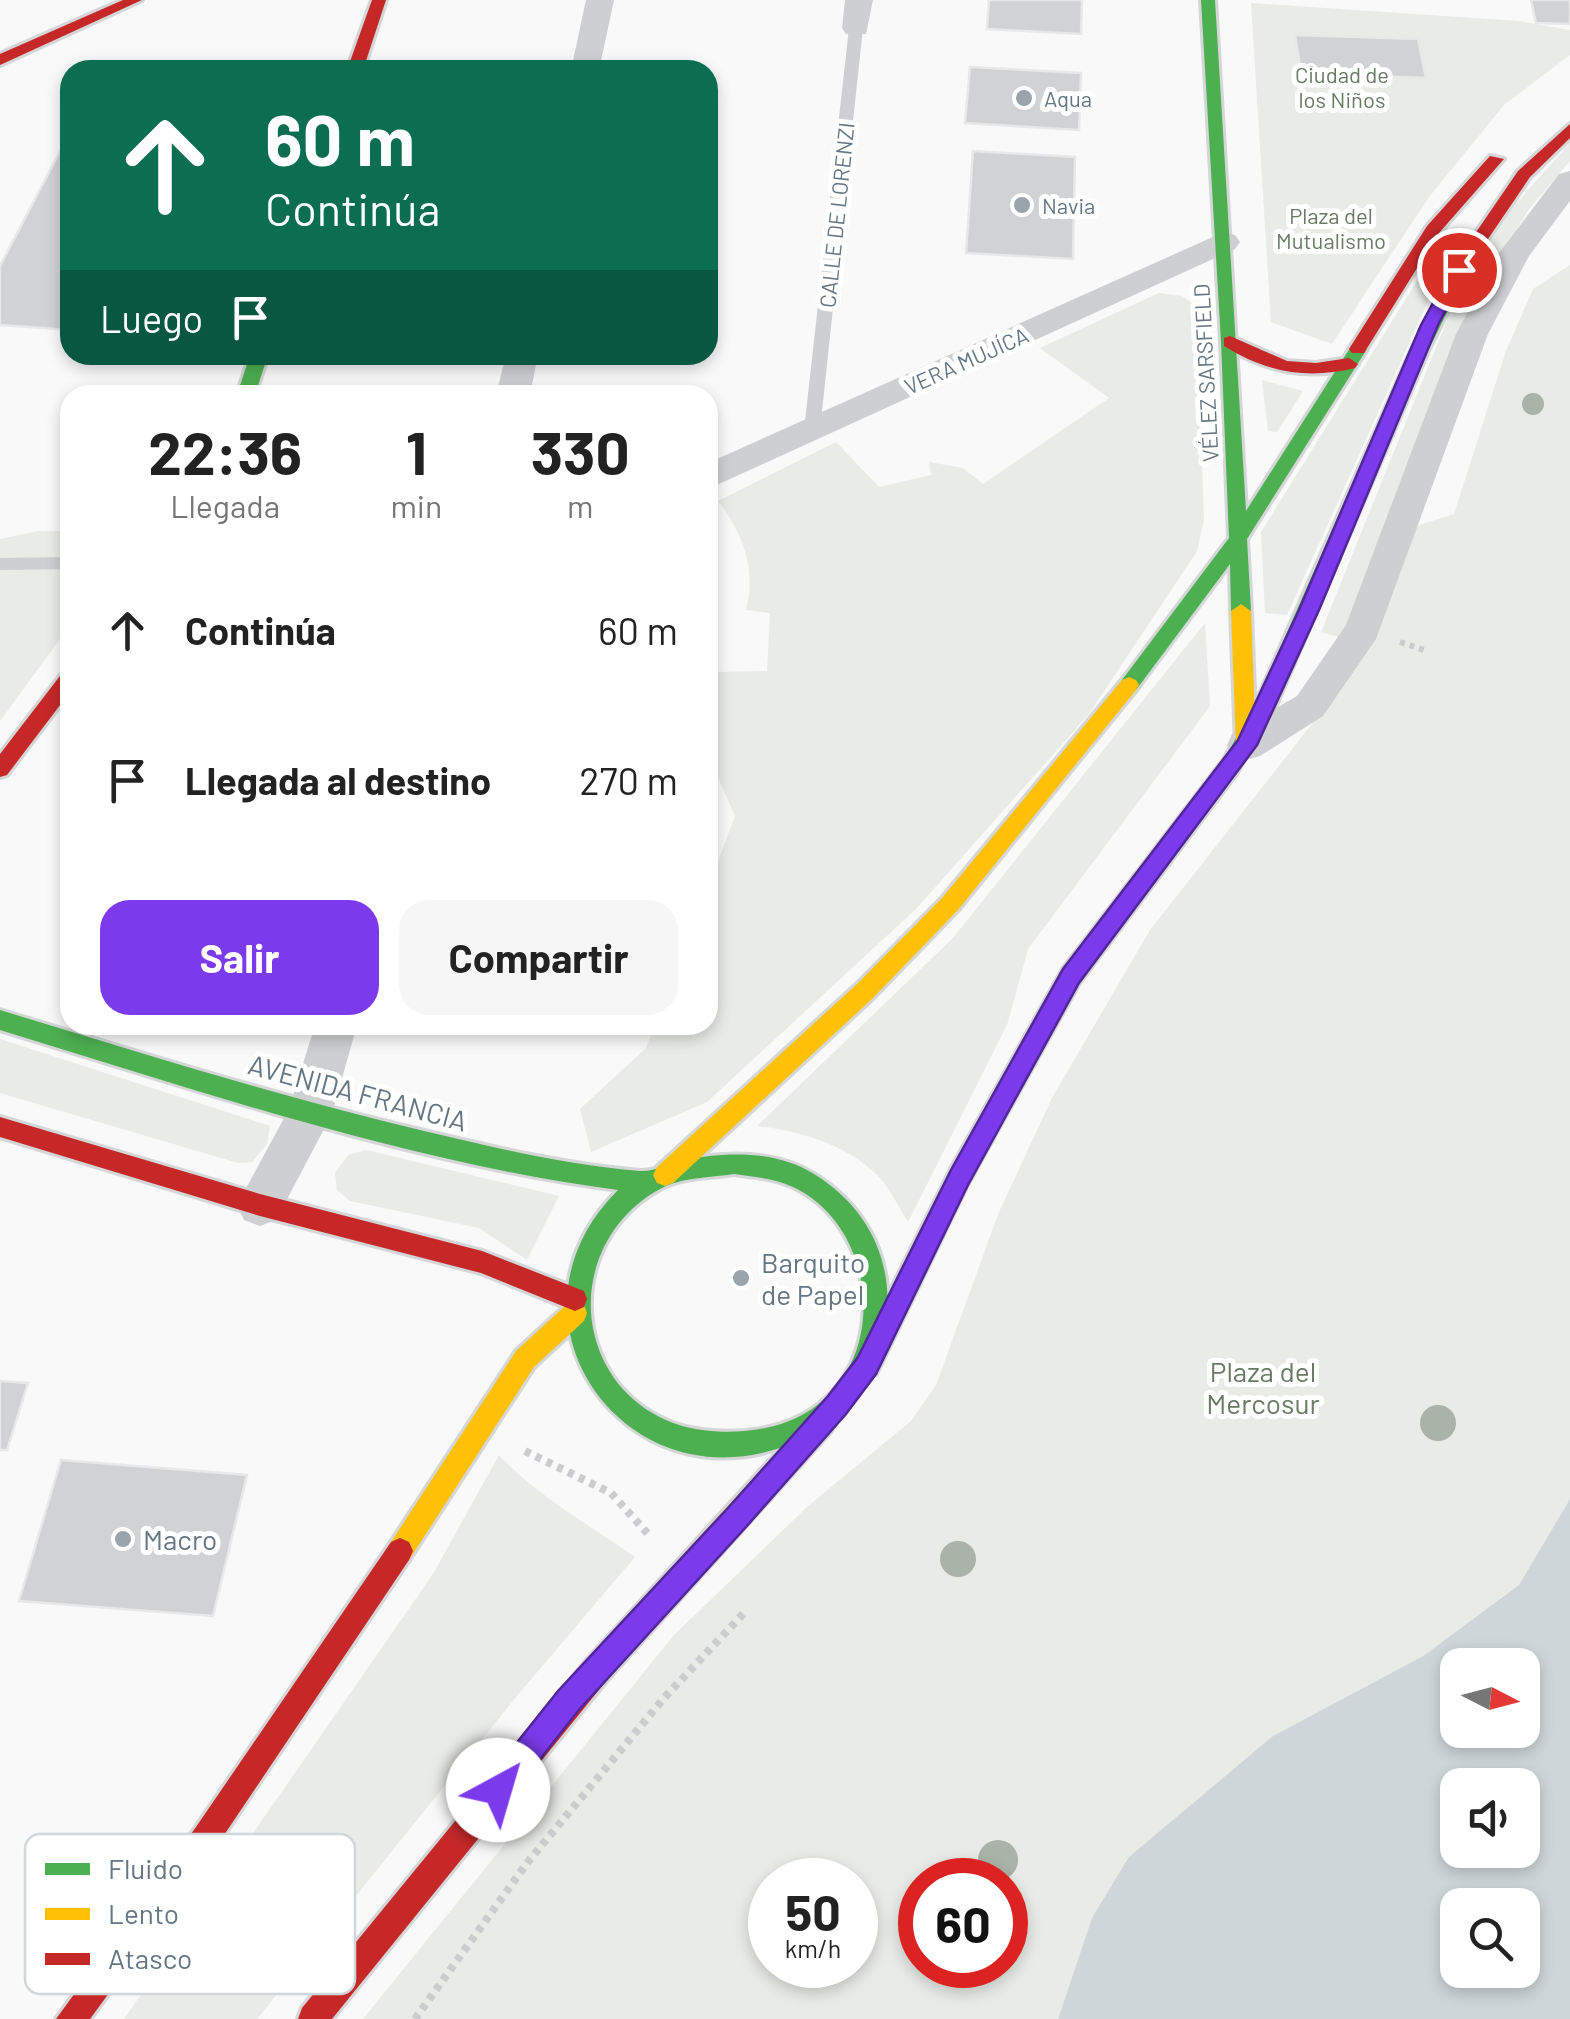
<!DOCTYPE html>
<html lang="es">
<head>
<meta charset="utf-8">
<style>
  :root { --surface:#fff; --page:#f6f6f6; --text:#222; --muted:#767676; --accent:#7c3aed }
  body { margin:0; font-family:Barlow,sans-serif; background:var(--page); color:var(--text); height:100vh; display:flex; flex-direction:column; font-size:38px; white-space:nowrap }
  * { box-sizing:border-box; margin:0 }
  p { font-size:32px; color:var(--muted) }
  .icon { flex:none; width:55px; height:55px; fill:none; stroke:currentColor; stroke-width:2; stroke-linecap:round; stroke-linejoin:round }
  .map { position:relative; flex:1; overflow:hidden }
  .details { position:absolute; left:60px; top:385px; width:658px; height:650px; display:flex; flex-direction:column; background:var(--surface); border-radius:30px; box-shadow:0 5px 15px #0003 }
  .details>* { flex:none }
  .hud { position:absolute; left:60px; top:60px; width:658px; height:305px; border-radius:30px; box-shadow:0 5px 15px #0003; background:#0b6e4f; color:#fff; overflow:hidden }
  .needle { width:65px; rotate:96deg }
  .buttons { position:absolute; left:1440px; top:1648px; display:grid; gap:20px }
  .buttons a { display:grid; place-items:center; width:100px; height:100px; border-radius:20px; background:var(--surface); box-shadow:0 5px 15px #0003; font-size:50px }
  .speed { position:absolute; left:748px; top:1858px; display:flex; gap:20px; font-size:50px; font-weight:700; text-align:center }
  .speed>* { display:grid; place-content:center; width:130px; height:130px; border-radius:50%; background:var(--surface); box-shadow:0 5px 15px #0003; line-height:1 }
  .speed small { font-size:25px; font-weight:400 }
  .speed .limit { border:15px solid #d22; background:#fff; color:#111 }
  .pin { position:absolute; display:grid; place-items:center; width:85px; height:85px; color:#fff; margin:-42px; border:5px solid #fff; border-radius:50%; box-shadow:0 2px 10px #0007 }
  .me { position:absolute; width:110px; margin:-55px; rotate:39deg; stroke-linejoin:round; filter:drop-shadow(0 0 8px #0008) }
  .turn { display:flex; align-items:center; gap:35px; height:210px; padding:0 40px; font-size:45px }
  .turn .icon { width:130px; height:130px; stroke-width:2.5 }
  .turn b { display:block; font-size:70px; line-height:85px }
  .then { display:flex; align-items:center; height:95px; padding:0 40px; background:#0003; gap:20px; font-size:38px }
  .eta { display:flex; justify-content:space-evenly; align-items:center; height:170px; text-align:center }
  .eta b { font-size:60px; font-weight:700; line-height:70px }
  .button { display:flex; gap:20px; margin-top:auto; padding:20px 40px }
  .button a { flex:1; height:115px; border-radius:30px; background:var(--accent); color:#fff; font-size:40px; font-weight:700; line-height:115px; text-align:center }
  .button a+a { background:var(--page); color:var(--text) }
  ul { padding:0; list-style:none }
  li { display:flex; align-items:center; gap:30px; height:150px; padding:0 40px }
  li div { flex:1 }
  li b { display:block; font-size:38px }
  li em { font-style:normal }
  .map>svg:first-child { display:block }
  .green { fill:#e8ebe6; fill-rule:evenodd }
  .water { fill:#ced6d9; fill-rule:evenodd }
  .building { fill:#d0d2d3; stroke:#e8e8e8; stroke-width:2.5 }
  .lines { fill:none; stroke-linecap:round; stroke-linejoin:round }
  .fast-casing { stroke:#d5d6d7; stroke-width:6 }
  .slow-casing { stroke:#d5d6d7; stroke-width:6 }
  .jam-casing { stroke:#d5d6d7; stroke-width:6 }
  .path-far1 { stroke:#cbcccd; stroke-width:6; stroke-dasharray:5 5; stroke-linecap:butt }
  .path { stroke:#cbcccd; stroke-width:8; stroke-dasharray:6 6; stroke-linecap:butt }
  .lane { fill:#cecfd0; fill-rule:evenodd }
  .street { fill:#cecfd0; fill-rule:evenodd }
  .fast { fill:#4caf50; fill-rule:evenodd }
  .slow { fill:#ffc107; fill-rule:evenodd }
  .jam { fill:#c62828; fill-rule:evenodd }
  .tree { fill:#a9b3a7 }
  .route { fill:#7c3aed; stroke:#51269a; stroke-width:2.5 }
  .poi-dot { fill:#99a4ac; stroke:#fff; stroke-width:4 }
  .labels { text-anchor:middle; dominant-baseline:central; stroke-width:10; stroke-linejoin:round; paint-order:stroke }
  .far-park-label { font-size:22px; fill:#687a64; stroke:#fff }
  .far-poi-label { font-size:22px; fill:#657683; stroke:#fff; text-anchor:start }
  .far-street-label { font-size:22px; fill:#657683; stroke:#fff }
  .street-label { font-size:28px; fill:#657683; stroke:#fff }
  .poi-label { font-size:28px; fill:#657683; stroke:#fff; text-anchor:start }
  .park-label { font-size:28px; fill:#687a64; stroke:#fff }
  .key { fill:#fff; stroke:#d1d6da; stroke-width:2.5 }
  .key-label { font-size:28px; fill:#657683 }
</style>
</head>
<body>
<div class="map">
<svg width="1570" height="2019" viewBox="0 0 1570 2019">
  <rect width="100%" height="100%" fill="#f9f9f9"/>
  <g class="green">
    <path d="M1251 3 1519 21 1570 30V55L1504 105 1429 197 1332 344 1271 322Z"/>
    <path d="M1570 143V161L1529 209 1491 271 1342 638 1321 632 1450 313 1505 216Z"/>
    <path d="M1445 236 1456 239 1287 615 1265 613 1261 532Z"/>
    <path d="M1570 265V1499L1519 1585 1423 1656 1273 1736 1092 1918 1058 2019H363L674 1635 807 1507 911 1421 936 1385 999 1212 1052 1098 1150 930 1355 669 1416 526 1454 514 1506 351 1533 289ZM770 1880H855V1965H770ZM920 1880H1005V1965H920Z"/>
    <path d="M1159 293 1182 296 1196 306 1204 520 1197 551 1089 714 916 909 707 1102 591 1152 580 1109 646 1048 655 1025H708V888L735 816 708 755V747L714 739 709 696 718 672 767 671 770 613 746 610C757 570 743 533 718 501L836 442 879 487 931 475 929 462 963 468 983 484 1109 398 1040 348Z"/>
    <path d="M1262 380 1303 391 1277 432 1268 431Z"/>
    <path d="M39 531H70V625L0 721V539Z"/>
    <path d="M1205 623 1210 706 1028 949 1007 1025 908 1222C899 1208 890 1188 878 1176 846 1144 800 1131 757 1126L953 938Z"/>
    <path d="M0 1039 270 1126 267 1144 252 1162 238 1163 0 1093Z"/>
    <path d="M366 1150 559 1196 527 1260 479 1228 350 1201 337 1190 335 1173 348 1155Z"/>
    <path d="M499 1455C537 1496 588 1524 635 1557L516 1697 257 2019H124L433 1574Z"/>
  </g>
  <path class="water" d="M1570 1499V2019H1058L1092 1918 1129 1857 1273 1736 1423 1656 1519 1585ZM1458 1665H1522V1730H1458ZM1458 1785H1522V1850H1458ZM1458 1905H1522V1970H1458Z"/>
  <g class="building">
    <path d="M989 0H1082L1081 34 987 29Z"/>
    <path d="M1531 0H1570V24L1536 23Z"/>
    <path d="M1295 35 1418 39 1426 78 1301 73Z"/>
    <path d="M970 67 1081 73 1079 130 965 123Z"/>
    <path d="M70 132V330L0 325V266Z"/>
    <path d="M973 151 1075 157 1073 259 966 253Z"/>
    <path d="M0 1381 28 1383 7 1450H0Z"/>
    <path d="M61 1460 247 1475 213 1616 19 1601Z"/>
  </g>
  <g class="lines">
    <g class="fast-casing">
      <g id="fast">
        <path d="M1201 0H1215L1246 511 1352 345 1358 343 1367 349 1247 539 1251 611 1248 616 1241 618 1231 611 1230 564 1136 690H1122L1119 685 1122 680 1229 538 1221 342Z"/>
        <path d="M1465 255 1473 260 1427 353 1276 705 1236 774H1222L1219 768 1255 705 1410 353 1457 260Z"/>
        <path d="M250 355H268L255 395H237Z"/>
        <path d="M0 1010C141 1053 281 1097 424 1131 496 1148 567 1165 640 1171 653 1172 666 1164 679 1161 723 1152 774 1149 814 1174 907 1231 908 1344 838 1419 826 1432 805 1439 788 1445 624 1508 490 1317 618 1190 407 1162 203 1092 0 1030ZM734 1174C753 1177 775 1178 793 1187 876 1226 890 1357 812 1409 781 1430 739 1435 702 1430 662 1425 625 1401 606 1365 572 1301 597 1223 660 1189 681 1177 710 1178 734 1174Z"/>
      </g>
    </g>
    <g class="slow-casing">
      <g id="slow">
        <path d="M1241 604 1251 611 1256 745 1246 753 1236 745 1231 611Z"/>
        <path d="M1129 677 1136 680 1139 685 1136 690 958 910 873 998 673 1183 665 1186 657 1183 653 1175 657 1167 857 984 942 898 1122 680Z"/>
        <path d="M1229 760 1239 768 1236 774 1079 983 967 1185 876 1374 867 1377 858 1374 854 1365 858 1356 951 1169 1063 969 1222 762Z"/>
        <path d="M575 1301 584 1305 587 1313 584 1321 534 1367 409 1560 400 1564 391 1560 387 1551 391 1542 516 1351 566 1305Z"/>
        <path d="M822 1410 831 1413 835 1422 831 1431 607 1680 597 1684 587 1680 583 1670 587 1660 813 1413Z"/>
      </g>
    </g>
    <g class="jam-casing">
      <g id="jam">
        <path d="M123 0H142L0 65V54Z"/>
        <path d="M372 0H386L363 70H347Z"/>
        <path d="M1570 124V138L1530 177 1471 264H1459L1457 260 1518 171Z"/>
        <path d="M1490 156 1504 159 1439 233 1364 353H1352L1349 349 1427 226Z"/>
        <path d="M1230 336 1287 361 1316 363 1349 358 1358 364 1355 368C1307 380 1266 372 1224 346V338Z"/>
        <path d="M70 670V692L7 775 0 777V754L63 672Z"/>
        <path d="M0 1117 260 1194 482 1251 584 1291 587 1299 584 1307 575 1311 481 1273 260 1216 0 1137Z"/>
        <path d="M400 1538 409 1542 413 1551 409 1560 216 1847 90 2019H56L196 1827 391 1542Z"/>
        <path d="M597 1656 607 1660 611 1670 607 1680 332 2019H298L302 2008 587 1660Z"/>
      </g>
    </g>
    <path class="path-far1" d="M1400 642 1427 651"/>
    <g class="path">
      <path d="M525 1451 611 1493 649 1535"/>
      <path d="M415 2019 527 1863 664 1698 744 1613"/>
    </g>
    <g class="lane">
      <path d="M856 24 863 28 820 430 812 435 804 430 849 28Z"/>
      <path d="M70 557V569L0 570V558Z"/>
    </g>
    <g class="street">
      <path d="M586 0H614L599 70H571Z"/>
      <path d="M845 0H873L866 34H846L842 28Z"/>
      <path d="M1570 171V201L1529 256 1488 334 1376 639 1323 716 1260 756 1246 760 1232 756 1227 745 1232 734 1297 696 1346 625 1456 334 1499 253 1559 174Z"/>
      <path d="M1224 232 1235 235 1240 242 1235 249 708 489V463Z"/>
      <path d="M506 355H538L530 395H496Z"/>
      <path d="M315 1025H357L332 1114 276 1220 260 1226 244 1220 237 1205 289 1109Z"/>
    </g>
    <use href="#fast" class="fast"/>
    <use href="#slow" class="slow"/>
    <use href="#jam" class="jam"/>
  </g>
  <g class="tree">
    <circle cx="1533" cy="404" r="11"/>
    <circle cx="1438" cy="1423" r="18"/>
    <circle cx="958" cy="1559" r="18"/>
    <circle cx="998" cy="1860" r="20"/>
  </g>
  <path class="route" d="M1459 265 1467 270 1438 325 1319 610 1257 745 1079 983 968 1185 876 1374 846 1414 746 1527 578 1711 508 1800 498 1804 487 1800 483 1790 487 1780 558 1691 727 1509 828 1396 858 1357 951 1170 1063 969 1238 740 1299 610 1421 325 1451 270Z"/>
  <g class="poi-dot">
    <circle cx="1024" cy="98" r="10"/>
    <circle cx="1022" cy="205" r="10"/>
    <circle cx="741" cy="1278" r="10"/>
    <circle cx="123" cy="1539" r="10"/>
  </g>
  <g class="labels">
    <g class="far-park-label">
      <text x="1342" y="74">Ciudad de<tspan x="1342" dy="25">los Niños</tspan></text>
      <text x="1331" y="215">Plaza del<tspan x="1331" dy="25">Mutualismo</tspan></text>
    </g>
    <g class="far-poi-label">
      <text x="1044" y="98">Aqua</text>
      <text x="1042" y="205">Navia</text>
    </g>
    <g class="far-street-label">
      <text transform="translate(836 215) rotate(-84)">CALLE DE LORENZI</text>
      <text transform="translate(966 360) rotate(-24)">VERA MUJÍCA</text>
      <text transform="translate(1205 373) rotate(-93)">VÉLEZ SARSFIELD</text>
    </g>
    <g class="street-label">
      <text transform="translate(358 1092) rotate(15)">AVENIDA FRANCIA</text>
    </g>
    <g class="poi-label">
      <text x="761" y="1262">Barquito<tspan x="761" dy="32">de Papel</tspan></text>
      <text x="143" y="1539">Macro</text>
    </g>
    <g class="park-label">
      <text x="1263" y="1371">Plaza del<tspan x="1263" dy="32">Mercosur</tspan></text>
    </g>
  </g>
  <rect x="25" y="1834" width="330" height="160" rx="15" class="key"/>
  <rect x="45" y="1863" width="45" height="12" fill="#4caf50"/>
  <rect x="45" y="1908" width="45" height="12" fill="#ffc107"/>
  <rect x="45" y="1953" width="45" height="12" fill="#c62828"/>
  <g class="key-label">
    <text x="108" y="1879">Fluido</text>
    <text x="108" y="1924">Lento</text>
    <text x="108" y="1969">Atasco</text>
  </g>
</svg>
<div class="buttons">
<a><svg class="needle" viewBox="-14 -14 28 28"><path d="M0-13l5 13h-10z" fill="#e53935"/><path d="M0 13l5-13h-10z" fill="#767676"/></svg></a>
<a><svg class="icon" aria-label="sound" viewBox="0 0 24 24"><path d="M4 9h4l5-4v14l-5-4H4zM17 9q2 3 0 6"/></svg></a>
<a><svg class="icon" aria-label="search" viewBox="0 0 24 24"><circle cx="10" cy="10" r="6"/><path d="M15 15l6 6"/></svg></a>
</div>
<div class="speed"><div>50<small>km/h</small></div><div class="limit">60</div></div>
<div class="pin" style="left:1459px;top:270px;background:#d93025"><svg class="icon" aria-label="arrive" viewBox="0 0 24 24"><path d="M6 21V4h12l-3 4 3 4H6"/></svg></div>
<svg class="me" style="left:498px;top:1790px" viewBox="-20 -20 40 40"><circle r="19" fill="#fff"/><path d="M0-13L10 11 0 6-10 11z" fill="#7c3aed"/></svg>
<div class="hud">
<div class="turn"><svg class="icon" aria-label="ahead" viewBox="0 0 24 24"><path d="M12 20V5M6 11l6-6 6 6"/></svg><div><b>60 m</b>Continúa</div></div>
<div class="then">Luego<svg class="icon" aria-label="arrive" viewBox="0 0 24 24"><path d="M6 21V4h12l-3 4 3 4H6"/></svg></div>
</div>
<section class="details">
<div class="eta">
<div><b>22:36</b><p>Llegada</p></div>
<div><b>1</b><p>min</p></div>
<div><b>330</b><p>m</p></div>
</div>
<ul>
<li><svg class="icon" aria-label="ahead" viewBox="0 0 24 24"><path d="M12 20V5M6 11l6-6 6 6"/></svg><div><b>Continúa</b></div><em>60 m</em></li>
<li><svg class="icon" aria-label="arrive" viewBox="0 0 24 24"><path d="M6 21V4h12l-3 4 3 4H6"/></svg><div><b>Llegada al destino</b></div><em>270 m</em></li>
</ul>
<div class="button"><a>Salir</a><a>Compartir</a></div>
</section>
</div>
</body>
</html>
